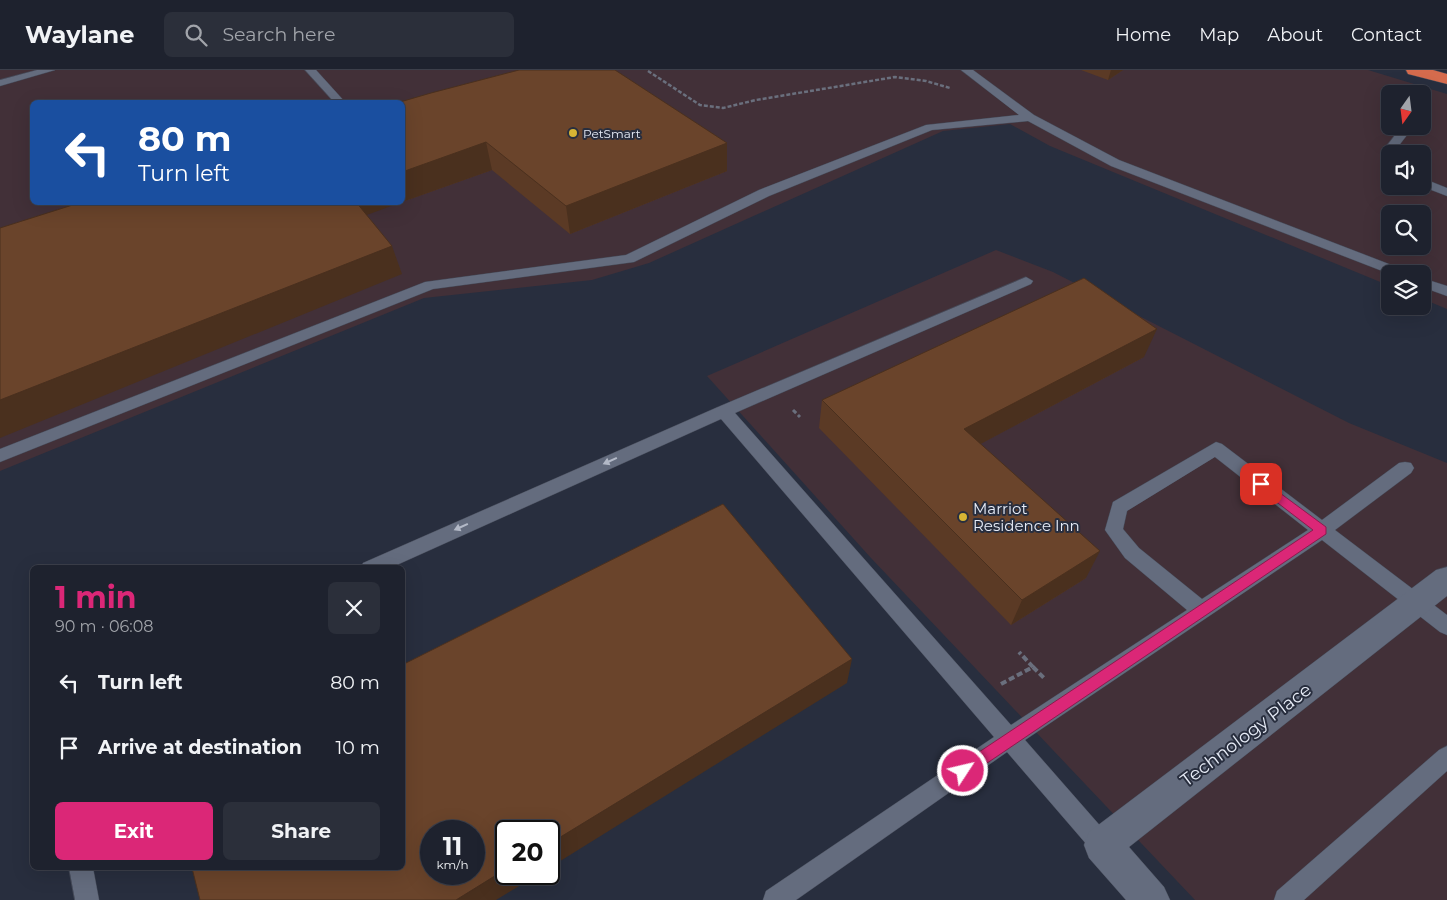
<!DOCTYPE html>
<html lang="en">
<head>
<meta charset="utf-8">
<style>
  :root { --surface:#1e222e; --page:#2b2f3a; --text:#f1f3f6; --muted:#a1a4aa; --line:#3c3f4a; --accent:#db2777 }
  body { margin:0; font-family:Montserrat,sans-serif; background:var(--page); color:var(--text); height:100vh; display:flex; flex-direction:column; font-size:19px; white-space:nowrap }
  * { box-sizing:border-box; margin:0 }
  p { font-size:16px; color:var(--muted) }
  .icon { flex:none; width:28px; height:28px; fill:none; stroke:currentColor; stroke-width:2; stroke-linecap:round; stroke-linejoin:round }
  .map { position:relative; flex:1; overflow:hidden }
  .panel { position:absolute; left:30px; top:495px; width:375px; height:305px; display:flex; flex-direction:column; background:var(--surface); border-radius:8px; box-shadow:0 5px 20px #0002,0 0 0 1px var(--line) }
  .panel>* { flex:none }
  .banner { position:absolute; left:30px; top:30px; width:375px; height:105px; border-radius:8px; box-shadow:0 5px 20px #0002,0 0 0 1px var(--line); background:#1a4fa0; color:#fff; overflow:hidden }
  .needle { width:32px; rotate:194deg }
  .controls { position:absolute; left:1381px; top:15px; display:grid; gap:10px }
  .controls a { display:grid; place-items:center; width:50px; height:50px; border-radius:8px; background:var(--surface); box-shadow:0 5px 20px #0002,0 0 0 1px var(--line); font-size:25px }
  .speed { position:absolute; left:420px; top:750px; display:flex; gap:10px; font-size:25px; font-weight:700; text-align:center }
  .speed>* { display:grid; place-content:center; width:65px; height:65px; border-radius:50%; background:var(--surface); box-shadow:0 5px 20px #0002,0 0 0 1px var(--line); line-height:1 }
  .speed small { font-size:12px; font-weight:400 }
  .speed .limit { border:2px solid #111; border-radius:8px; background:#fff; color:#111 }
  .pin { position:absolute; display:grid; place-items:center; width:42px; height:42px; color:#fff; margin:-21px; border-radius:10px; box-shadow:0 2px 8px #0006 }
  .me { position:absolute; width:55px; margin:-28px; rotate:55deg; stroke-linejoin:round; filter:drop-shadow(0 0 4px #0008) }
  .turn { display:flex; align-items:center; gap:18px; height:105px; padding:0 25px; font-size:22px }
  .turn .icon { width:65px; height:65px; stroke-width:2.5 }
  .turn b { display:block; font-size:35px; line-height:42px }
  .round { display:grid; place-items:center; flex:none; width:52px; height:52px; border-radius:8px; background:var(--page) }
  .overview { display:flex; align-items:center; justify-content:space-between; height:85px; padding:0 25px }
  h1 { font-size:30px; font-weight:700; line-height:38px; color:var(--accent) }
  .primary-button { display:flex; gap:10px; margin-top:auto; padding:10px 25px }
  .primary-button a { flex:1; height:58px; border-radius:8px; background:var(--accent); color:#fff; font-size:20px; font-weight:700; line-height:58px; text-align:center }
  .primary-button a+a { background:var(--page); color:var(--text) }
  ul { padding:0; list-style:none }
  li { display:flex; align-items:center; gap:15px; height:65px; padding:0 25px }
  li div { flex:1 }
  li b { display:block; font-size:19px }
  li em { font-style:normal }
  header { display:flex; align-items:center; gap:30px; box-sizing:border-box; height:70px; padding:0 25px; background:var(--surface); border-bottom:1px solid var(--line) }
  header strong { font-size:24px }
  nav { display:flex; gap:28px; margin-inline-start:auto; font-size:18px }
  .search { width:350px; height:45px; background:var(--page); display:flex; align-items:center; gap:12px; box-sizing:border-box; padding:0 18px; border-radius:8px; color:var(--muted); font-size:19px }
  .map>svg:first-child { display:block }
  .commercial { fill:#423038; fill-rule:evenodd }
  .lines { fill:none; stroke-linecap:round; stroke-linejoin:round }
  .lane-casing { stroke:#444957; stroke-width:1 }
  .street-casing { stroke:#444957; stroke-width:1 }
  .highway-casing { stroke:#444957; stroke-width:1 }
  .path-far2 { stroke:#6a6f7d; stroke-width:2.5; stroke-dasharray:4 2; stroke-linecap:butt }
  .path-far1 { stroke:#6a6f7d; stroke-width:3; stroke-dasharray:4.5 2.5; stroke-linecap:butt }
  .path { stroke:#6a6f7d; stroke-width:4; stroke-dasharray:6 3; stroke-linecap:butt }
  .lane { fill:#646c7e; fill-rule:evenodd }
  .street { fill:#646c7e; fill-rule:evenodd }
  .highway { fill:#d56b4d; fill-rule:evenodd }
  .wall { fill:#5b3a25 }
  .shaded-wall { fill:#4a301e }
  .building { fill:#6a442b; stroke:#4a301e; fill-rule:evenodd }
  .oneway { fill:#b3b9c7 }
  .route { fill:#db2777; stroke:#8e194d }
  .poi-dot { fill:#d7b434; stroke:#282e3e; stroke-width:2 }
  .labels { text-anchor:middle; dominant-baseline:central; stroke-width:4; stroke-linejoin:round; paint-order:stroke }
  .far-poi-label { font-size:12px; fill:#e7ecf7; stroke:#282e3e; text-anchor:start }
  .poi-label { font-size:15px; fill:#e7ecf7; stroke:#282e3e; text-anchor:start }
  .near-street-label { font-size:18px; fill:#e7ecf7; stroke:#282e3e }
</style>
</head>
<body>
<header>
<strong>Waylane</strong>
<div class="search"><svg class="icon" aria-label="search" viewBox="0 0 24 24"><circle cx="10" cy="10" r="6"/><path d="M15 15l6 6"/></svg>Search here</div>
<nav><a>Home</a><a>Map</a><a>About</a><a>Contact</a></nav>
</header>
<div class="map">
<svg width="1447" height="830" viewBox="0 0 1447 830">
  <rect width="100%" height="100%" fill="#282e3e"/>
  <g class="commercial">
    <path d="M0 0H1368L1447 24V239L1423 229 1422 204H1390V216L1050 76 1010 54 943 61 649 193 592 210 424 228 0 401ZM1390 24H1422V56H1390ZM32 32H402V132H32ZM1390 84H1422V116H1390ZM1390 144H1422V176H1390Z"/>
    <path d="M996 180 1053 202 1349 353 1447 393V830H1195L871 488 707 306Z"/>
  </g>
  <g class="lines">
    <g class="lane-casing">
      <g id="lane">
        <path d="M37 0H55L0 16V10Z"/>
        <path d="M305 0H316L345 32H334Z"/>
        <path d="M961 0H973L1034 45 1119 90 1407 201 1409 204H1390L1111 96 1028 51 932 60 769 126 634 192 433 219 0 392V379L425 212 626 185 759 120 926 55 1019 45Z"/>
        <path d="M1402 56H1414L1397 78 1398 84H1390V87H1388L1385 78Z"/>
        <path d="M1422 108 1447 118V126L1421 116Z"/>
        <path d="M1026 207 1033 211 1031 214 735 343 1011 655 1187 540 1125 488 1105 460 1113 432 1216 372 1222 374 1322 450 1399 393 1405 392 1411 393 1414 398 1411 403 1335 460 1447 545V565L1440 562 1322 470 1025 670 1110 767 1114 775 1110 783 1102 787 1094 783 1007 682 796 830H763L766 821 994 667 721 349 390 498H361L363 493 718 337ZM1215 387 1308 460 1202 529 1139 478 1123 459 1127 441Z"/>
        <path d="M1422 208 1447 216V226L1422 217Z"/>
        <path d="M1447 676V701L1304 830H1274L1277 821 1439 680Z"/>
        <path d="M69 798H93L99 830H75Z"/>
      </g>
    </g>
    <g class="street-casing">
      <path id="street" d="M1447 497V526L1129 777 1164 817 1170 830H1126L1089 788 1084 775 1089 762 1436 500Z"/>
    </g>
    <g class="highway-casing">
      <path id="highway" d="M1406 0H1433L1447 4V14L1408 4Z"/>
    </g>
    <path class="path-far2" d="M648 1 700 35 723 38 756 30 895 7 926 11 950 18"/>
    <path class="path-far1" d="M793 340 800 347"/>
    <g class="path">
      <path d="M1033 597 1045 609"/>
      <path d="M1001 614 1033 597 1019 582"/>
    </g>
    <use href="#lane" class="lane"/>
    <use href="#street" class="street"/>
    <use href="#highway" class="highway"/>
  </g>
  <g class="wall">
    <path d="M1081 0H1123L1108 10Z"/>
    <path d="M402 32 727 101 570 164 492 100 402 132Z"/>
    <path d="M1144 287 980 374 1086 508 1011 555 819 358 822 330Z"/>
  </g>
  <g class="shaded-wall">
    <path d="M1111 0H1123L1108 10Z"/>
    <path d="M486 72 492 100 402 132V102Z"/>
    <path d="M727 73V101L570 164 566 136Z"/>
    <path d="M350 132H402L356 149Z"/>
    <path d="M392 176 402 204 0 368V330Z"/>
    <path d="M1157 259 1144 287 956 387 964 359Z"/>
    <path d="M1100 481 1086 508 1011 555 1022 530Z"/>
    <path d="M852 589 847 613 549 798V774Z"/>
    <path d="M506 799V804H539L496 830H456Z"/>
  </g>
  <g class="building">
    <path d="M519 0H615L727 73 566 136 486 72 402 102V32H400L431 23Z"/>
    <path d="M82 132H356L392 176 0 330V158Z"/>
    <path d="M1084 208 1157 259 964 359 1100 481 1022 530 822 330Z"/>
    <path d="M723 434 852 589 549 774V761H506V799L456 830H200L192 798H402V595ZM431 761H474V804H431Z"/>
  </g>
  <defs><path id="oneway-solid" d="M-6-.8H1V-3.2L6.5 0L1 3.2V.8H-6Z" transform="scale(1.25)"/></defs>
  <g class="oneway">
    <use href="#oneway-solid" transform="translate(610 391) rotate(156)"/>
    <use href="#oneway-solid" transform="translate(461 457) rotate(156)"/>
  </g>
  <path class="route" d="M1261 409 1326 457V464L968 706 963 708 958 706 956 701 958 696 1313 460 1257 417 1255 414Z"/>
  <g class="poi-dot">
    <circle cx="573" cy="63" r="5"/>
    <circle cx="963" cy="447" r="5"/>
  </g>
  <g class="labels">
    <g class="far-poi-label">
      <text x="583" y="63">PetSmart</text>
    </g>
    <g class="poi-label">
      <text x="973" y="438">Marriot<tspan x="973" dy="17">Residence Inn</tspan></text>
    </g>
    <g class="near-street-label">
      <text transform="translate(1246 665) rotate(-37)">Technology Place</text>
    </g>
  </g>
</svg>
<div class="controls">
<a><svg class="needle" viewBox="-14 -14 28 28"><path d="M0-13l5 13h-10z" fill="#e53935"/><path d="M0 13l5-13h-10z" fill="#a1a4aa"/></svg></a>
<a><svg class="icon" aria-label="sound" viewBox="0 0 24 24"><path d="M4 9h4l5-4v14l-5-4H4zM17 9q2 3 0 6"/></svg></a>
<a><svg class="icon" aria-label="search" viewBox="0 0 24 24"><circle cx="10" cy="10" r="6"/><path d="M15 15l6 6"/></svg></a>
<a><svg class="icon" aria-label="layers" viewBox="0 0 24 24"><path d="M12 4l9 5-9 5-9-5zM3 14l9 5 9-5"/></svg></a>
</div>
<div class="speed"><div>11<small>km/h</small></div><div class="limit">20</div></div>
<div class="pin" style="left:1261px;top:414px;background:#d93025"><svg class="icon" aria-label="arrive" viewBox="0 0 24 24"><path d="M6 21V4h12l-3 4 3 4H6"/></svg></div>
<svg class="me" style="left:963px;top:701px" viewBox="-20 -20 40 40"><circle r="17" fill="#db2777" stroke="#fff" stroke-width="3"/><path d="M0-11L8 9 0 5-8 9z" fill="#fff"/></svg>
<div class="banner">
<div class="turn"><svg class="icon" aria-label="left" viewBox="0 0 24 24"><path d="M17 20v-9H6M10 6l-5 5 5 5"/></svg><div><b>80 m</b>Turn left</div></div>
</div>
<section class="panel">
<div class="overview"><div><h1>1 min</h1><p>90 m · 06:08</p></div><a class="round"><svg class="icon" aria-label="close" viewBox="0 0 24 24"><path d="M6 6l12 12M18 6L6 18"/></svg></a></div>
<ul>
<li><svg class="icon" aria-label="left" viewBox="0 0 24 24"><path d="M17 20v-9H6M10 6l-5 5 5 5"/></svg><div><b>Turn left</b></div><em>80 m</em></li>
<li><svg class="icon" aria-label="arrive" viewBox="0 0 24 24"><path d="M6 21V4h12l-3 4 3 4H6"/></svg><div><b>Arrive at destination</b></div><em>10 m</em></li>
</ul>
<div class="primary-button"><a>Exit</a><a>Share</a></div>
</section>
</div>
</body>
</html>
